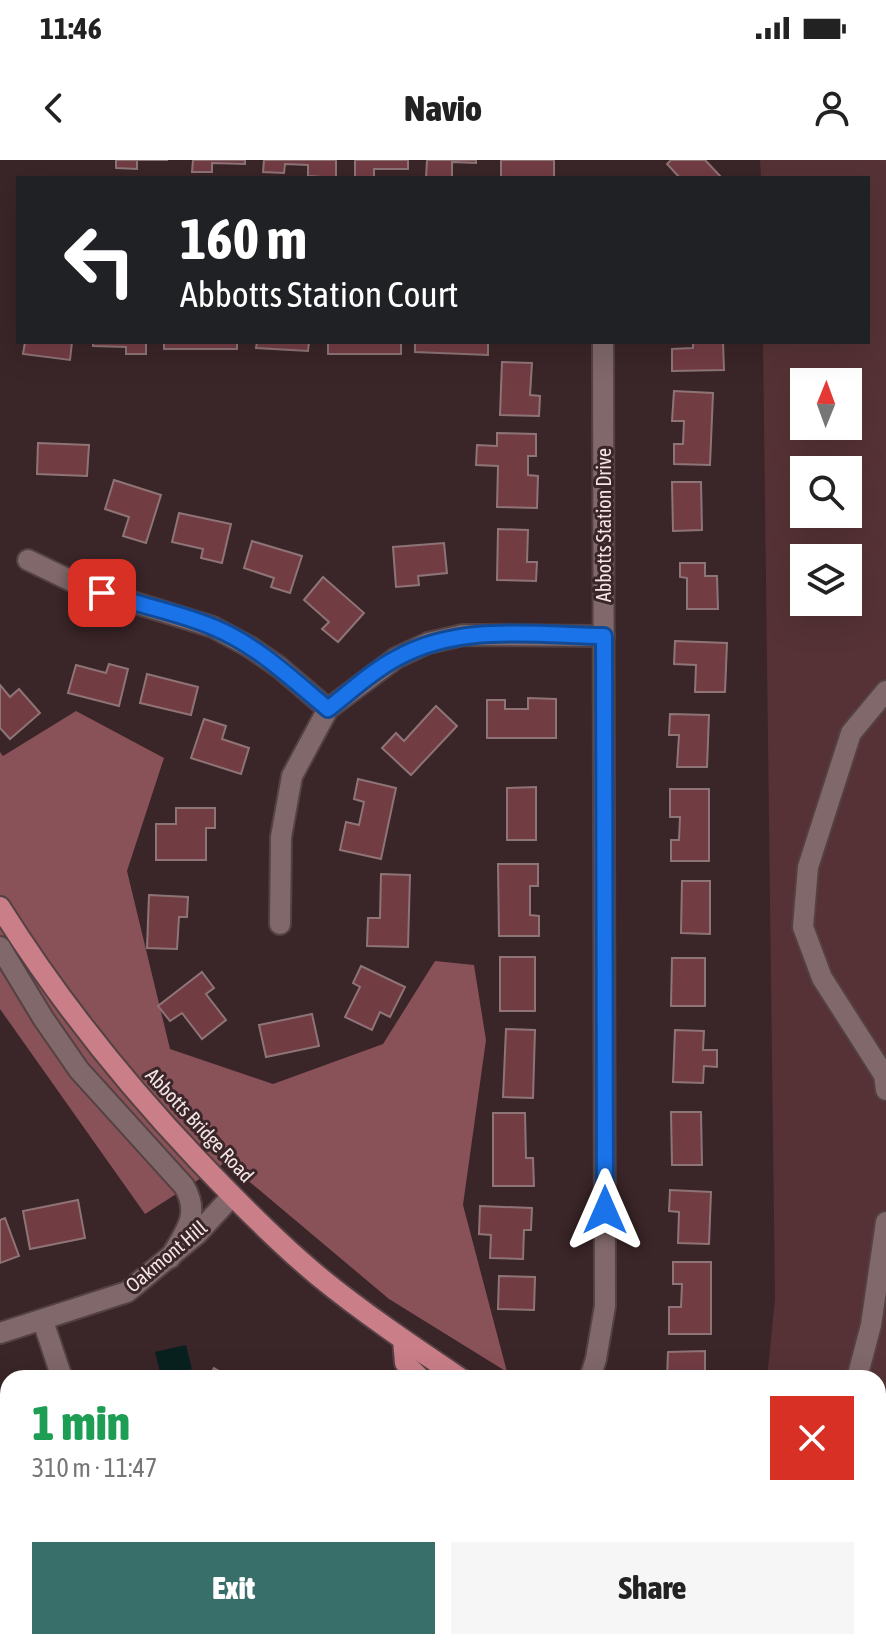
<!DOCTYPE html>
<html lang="en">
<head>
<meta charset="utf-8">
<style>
  :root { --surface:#fff; --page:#f6f6f6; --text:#222; --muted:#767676; --accent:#396f6a }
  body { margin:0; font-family:"Asap Condensed",sans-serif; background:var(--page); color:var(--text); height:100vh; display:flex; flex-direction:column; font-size:30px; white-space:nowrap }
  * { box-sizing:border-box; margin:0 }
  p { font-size:26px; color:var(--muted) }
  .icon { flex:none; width:44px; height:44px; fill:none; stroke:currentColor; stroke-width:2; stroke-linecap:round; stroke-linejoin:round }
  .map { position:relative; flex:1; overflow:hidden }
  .details { position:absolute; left:0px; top:1210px; width:886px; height:280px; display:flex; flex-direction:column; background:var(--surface); border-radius:24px 24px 0 0; box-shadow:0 8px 32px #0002 }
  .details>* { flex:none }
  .banner { position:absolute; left:16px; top:16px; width:854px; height:168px; border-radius:0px; box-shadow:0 8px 32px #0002; background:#202124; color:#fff; overflow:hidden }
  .needle { width:52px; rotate:1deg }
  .controls { position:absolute; left:790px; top:208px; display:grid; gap:16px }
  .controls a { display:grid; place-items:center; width:72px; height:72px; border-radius:0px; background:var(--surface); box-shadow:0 8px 32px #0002; font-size:40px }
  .pin { position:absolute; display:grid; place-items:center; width:68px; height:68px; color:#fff; margin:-34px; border-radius:16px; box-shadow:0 4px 12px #0006 }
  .me { position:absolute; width:88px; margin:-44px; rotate:0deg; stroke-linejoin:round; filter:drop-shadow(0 0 6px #0008) }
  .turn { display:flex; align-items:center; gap:28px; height:168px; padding:0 32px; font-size:36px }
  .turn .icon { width:104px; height:104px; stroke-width:2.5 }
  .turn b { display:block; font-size:56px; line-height:68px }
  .round { display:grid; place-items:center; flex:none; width:84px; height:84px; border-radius:0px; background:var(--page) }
  .summary { display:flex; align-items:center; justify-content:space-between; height:136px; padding:0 32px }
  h1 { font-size:48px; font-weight:800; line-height:60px; color:#1e9e55 }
  .button { display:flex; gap:16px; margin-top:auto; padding:16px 32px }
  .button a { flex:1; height:92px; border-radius:0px; background:var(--accent); color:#fff; font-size:32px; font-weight:800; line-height:92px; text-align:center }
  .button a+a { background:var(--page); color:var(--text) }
  .status { display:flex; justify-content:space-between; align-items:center; height:56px; padding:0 40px; background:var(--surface); direction:ltr }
  .status svg { height:22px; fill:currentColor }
  header { display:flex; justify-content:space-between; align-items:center; height:104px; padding:0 32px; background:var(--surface); font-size:36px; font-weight:800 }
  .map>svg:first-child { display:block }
  .green { fill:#563236; fill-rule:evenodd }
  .forest { fill:#895158 }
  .water { fill:#08201e }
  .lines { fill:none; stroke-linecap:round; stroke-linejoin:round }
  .stream { stroke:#08201e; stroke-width:7 }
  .building { fill:#723c43; stroke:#8e7476; stroke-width:2 }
  .minor-casing { stroke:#534143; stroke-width:24 }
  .major-casing { stroke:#534143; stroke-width:24 }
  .minor { stroke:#81686a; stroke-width:20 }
  .major { stroke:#ca7e87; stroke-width:20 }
  .route-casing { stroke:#114b97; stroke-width:20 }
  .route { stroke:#1a73e8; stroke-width:14 }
  .labels { text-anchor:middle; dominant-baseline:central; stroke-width:6; stroke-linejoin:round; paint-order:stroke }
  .street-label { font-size:20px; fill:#f3e4e5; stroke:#3a2528 }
</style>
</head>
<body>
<div class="status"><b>11:46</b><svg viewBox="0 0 49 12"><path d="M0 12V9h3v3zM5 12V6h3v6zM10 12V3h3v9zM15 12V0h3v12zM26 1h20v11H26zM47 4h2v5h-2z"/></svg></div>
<header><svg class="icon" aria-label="back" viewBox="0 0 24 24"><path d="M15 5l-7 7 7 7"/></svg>Navio<svg class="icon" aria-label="person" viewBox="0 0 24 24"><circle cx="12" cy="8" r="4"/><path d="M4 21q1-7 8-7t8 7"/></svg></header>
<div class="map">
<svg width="886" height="1490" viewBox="0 0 886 1490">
  <rect width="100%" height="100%" fill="#3a2528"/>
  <path class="green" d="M760 0H886V1391L878 1392V1218H767L775 1139 763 182H868V18H761ZM804 222H848V266H804ZM804 310H848V354H804ZM804 398H848V442H804Z"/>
  <g class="forest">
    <path d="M76 551 164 598 127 711 170 889 273 924 383 884 435 801 474 805 486 880 463 1045 507 1212 389 1139 226 1002 145 1054 0 849V592L3 596Z"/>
    <path d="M886 1391V1490H818V1482H878V1392Z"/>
  </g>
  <path class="water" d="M186 1185 192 1209 161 1216 155 1192Z"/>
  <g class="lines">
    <path class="stream" d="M840 1490 851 1482"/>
  </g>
  <g class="building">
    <path d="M116 0H168H137V9L116 8Z"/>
    <path d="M193 0H245V4L212 3V12H192Z"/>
    <path d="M264 0H336V18L308 16V5L285 4 284 13 263 12Z"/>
    <path d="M355 0H408V9H374V18H355Z"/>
    <path d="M427 0H476V3L452 2V18H426Z"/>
    <rect x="501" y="0" width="53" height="18"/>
    <path d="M671 0H705L722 18H680L667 4Z"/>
    <path d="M25 182H72L70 200 23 194Z"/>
    <path d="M93 182H146V194H126V187L93 186Z"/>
    <rect x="164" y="182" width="73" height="7"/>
    <path d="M257 182H309L308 191 256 188Z"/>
    <rect x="328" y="182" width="73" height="12"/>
    <path d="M415 182H488V195L415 192Z"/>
    <path d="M693 182H723L724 210 672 211V189L693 188Z"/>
    <path d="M502 202 532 203 530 235 540 236 539 256 500 255Z"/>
    <path d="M674 231 713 233 710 305 674 304V284H683L684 261H672Z"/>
    <path d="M497 273 536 274V296H528V315L538 316 537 348 497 347 498 306 476 305 477 285 497 286Z"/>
    <path d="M38 283 89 285 87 316 37 314Z"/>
    <path d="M114 320 161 335 146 383 123 376 129 357 105 349Z"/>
    <path d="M672 322H701L702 370 673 371Z"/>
    <path d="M179 353 231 364 222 403 201 398 203 389 172 382Z"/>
    <path d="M498 369 528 370 527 402H537L536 421 497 420Z"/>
    <path d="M252 381 302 396 290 433 271 427 274 418 244 408Z"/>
    <path d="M444 383 447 413 418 416 419 425 396 427 393 387Z"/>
    <path d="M680 403H705V416H717L718 449H687V418L680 417Z"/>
    <path d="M323 417 364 453 338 482 322 469 329 462 304 440Z"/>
    <path d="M675 481 727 483 725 532H695L696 505 674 504Z"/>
    <path d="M109 504 128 509 119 546 68 533 76 505 106 513Z"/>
    <path d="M147 514 198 527 191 555 140 543Z"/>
    <path d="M0 525 10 537 19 529 40 553 10 579 0 568Z"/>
    <path d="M528 538 556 539V578H487V540H505V549H528Z"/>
    <path d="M436 546 457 566 411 615 382 588 396 573 404 581Z"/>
    <path d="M670 554 709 555 707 607H677L679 575H669Z"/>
    <path d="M204 559 226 566 222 579 249 588 241 614 191 598Z"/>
    <path d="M358 619 396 628 381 699 340 690 346 662 359 665 364 642 354 639Z"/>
    <path d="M536 627V680H507V628Z"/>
    <path d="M670 629H709V701H671V680H679L680 657H670Z"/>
    <path d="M176 648H215V668H206V700H156V664H176Z"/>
    <path d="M498 704H538V726H530V755L539 756V776H499Z"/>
    <path d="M381 714 410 715 408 787 367 786 368 758H380Z"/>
    <path d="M682 721H710V774L681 773Z"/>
    <path d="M149 735 188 737 187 757H179L177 789 147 788Z"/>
    <rect x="500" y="797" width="35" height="54"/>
    <path d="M672 798H705V846H671Z"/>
    <path d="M361 806 405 827 390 857 380 852 372 870 345 857 360 827 353 823Z"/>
    <path d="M202 812 214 828 206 834 226 860 202 879 182 853 170 861 158 846Z"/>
    <path d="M312 854 319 886 266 897 259 865Z"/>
    <path d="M506 869 535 870 533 938 503 937Z"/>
    <path d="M675 870 704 871 703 890H717V907L704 906 703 923 673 922Z"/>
    <path d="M671 952H701L702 1005H672Z"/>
    <path d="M493 953H525L526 998H533L534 1026H493Z"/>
    <path d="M670 1030 711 1032 709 1084 678 1083 679 1052 669 1051Z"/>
    <path d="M78 1040 85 1078 30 1089 23 1051Z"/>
    <path d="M480 1046 532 1048 531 1070H524L523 1099 490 1098 491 1075 479 1074Z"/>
    <path d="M5 1058 19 1096 0 1103V1060Z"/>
    <path d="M673 1102H711V1174H669V1147H681L682 1124H673Z"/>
    <path d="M499 1116 535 1117 534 1150 498 1149Z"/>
    <path d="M705 1191V1218H667L668 1192Z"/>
    <path d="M214 1208 231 1218H208Z"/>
    <path d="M8 1379V1402L0 1399Z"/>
    <path d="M0 1454 8 1460V1466L2 1475 9 1482 4 1490H0Z"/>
    <path d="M228 1482H297L293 1490H225Z"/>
    <path d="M555 1482H610L604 1490H549Z"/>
  </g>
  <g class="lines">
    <g class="minor-casing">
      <g id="minor">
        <path d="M28 400 84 427 213 467 250 487 279 507 328 549"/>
        <path d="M886 531 851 573 808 707 803 767 822 818 884 915 886 930"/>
        <path d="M280 764 281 677 292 616 328 549 396 498 428 483 463 475 604 476"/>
        <path d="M0 787 43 858 79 910 184 1026C201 1055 185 1072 170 1098"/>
        <path d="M43 1161 62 1218"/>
        <path d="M0 1173 127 1132 197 1074 232 1036"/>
        <path d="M590 1218 596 1199 605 1146 603 182"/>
        <path d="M857 1218 871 1165 886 1062"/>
        <path d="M682 1482 700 1487H720L726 1482"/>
        <path d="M350 1490 355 1482"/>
        <path d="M650 1490 656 1482"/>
      </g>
    </g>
    <g class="major-casing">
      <g id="major">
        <path d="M0 747C57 838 124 922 198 1000 236 1040 275 1080 317 1115 362 1152 411 1185 460 1218"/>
        <path d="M403 1180 405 1203 420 1218"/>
        <path d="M878 1451 886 1455"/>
      </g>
    </g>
    <use href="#minor" class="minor"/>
    <use href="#major" class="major"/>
  </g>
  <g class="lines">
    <g class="route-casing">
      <path id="route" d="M102 433C138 445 178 452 213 467 257 485 292 519 328 549 350 532 372 511 397 498 459 463 536 475 604 476L605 1050"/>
    </g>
    <use href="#route" class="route"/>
  </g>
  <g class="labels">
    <g class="street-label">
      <text transform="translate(603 365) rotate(-90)">Abbotts Station Drive</text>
      <text transform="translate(200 965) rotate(47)">Abbotts Bridge Road</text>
      <text transform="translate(166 1096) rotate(-40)">Oakmont Hill</text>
    </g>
  </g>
</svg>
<div class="controls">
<a><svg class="needle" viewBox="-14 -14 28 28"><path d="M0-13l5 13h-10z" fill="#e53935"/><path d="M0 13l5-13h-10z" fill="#767676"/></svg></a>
<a><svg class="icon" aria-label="search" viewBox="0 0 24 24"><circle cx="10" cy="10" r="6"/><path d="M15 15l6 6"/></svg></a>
<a><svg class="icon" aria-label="layers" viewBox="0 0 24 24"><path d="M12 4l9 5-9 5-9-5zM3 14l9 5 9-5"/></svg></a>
</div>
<div class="pin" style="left:102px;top:433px;background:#d93025"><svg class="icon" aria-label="arrive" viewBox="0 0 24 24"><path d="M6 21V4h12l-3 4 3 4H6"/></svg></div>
<svg class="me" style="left:605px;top:1050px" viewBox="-20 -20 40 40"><path d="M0-17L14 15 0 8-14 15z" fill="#1a73e8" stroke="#fff" stroke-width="4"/></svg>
<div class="banner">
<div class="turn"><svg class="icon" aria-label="left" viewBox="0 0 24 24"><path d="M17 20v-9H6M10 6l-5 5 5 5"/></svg><div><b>160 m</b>Abbotts Station Court</div></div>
</div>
<section class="details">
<div class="summary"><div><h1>1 min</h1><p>310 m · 11:47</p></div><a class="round" style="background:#d93025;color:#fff"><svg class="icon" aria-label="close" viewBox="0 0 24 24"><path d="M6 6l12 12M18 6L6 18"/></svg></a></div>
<div class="button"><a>Exit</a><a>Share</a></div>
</section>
</div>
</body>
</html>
